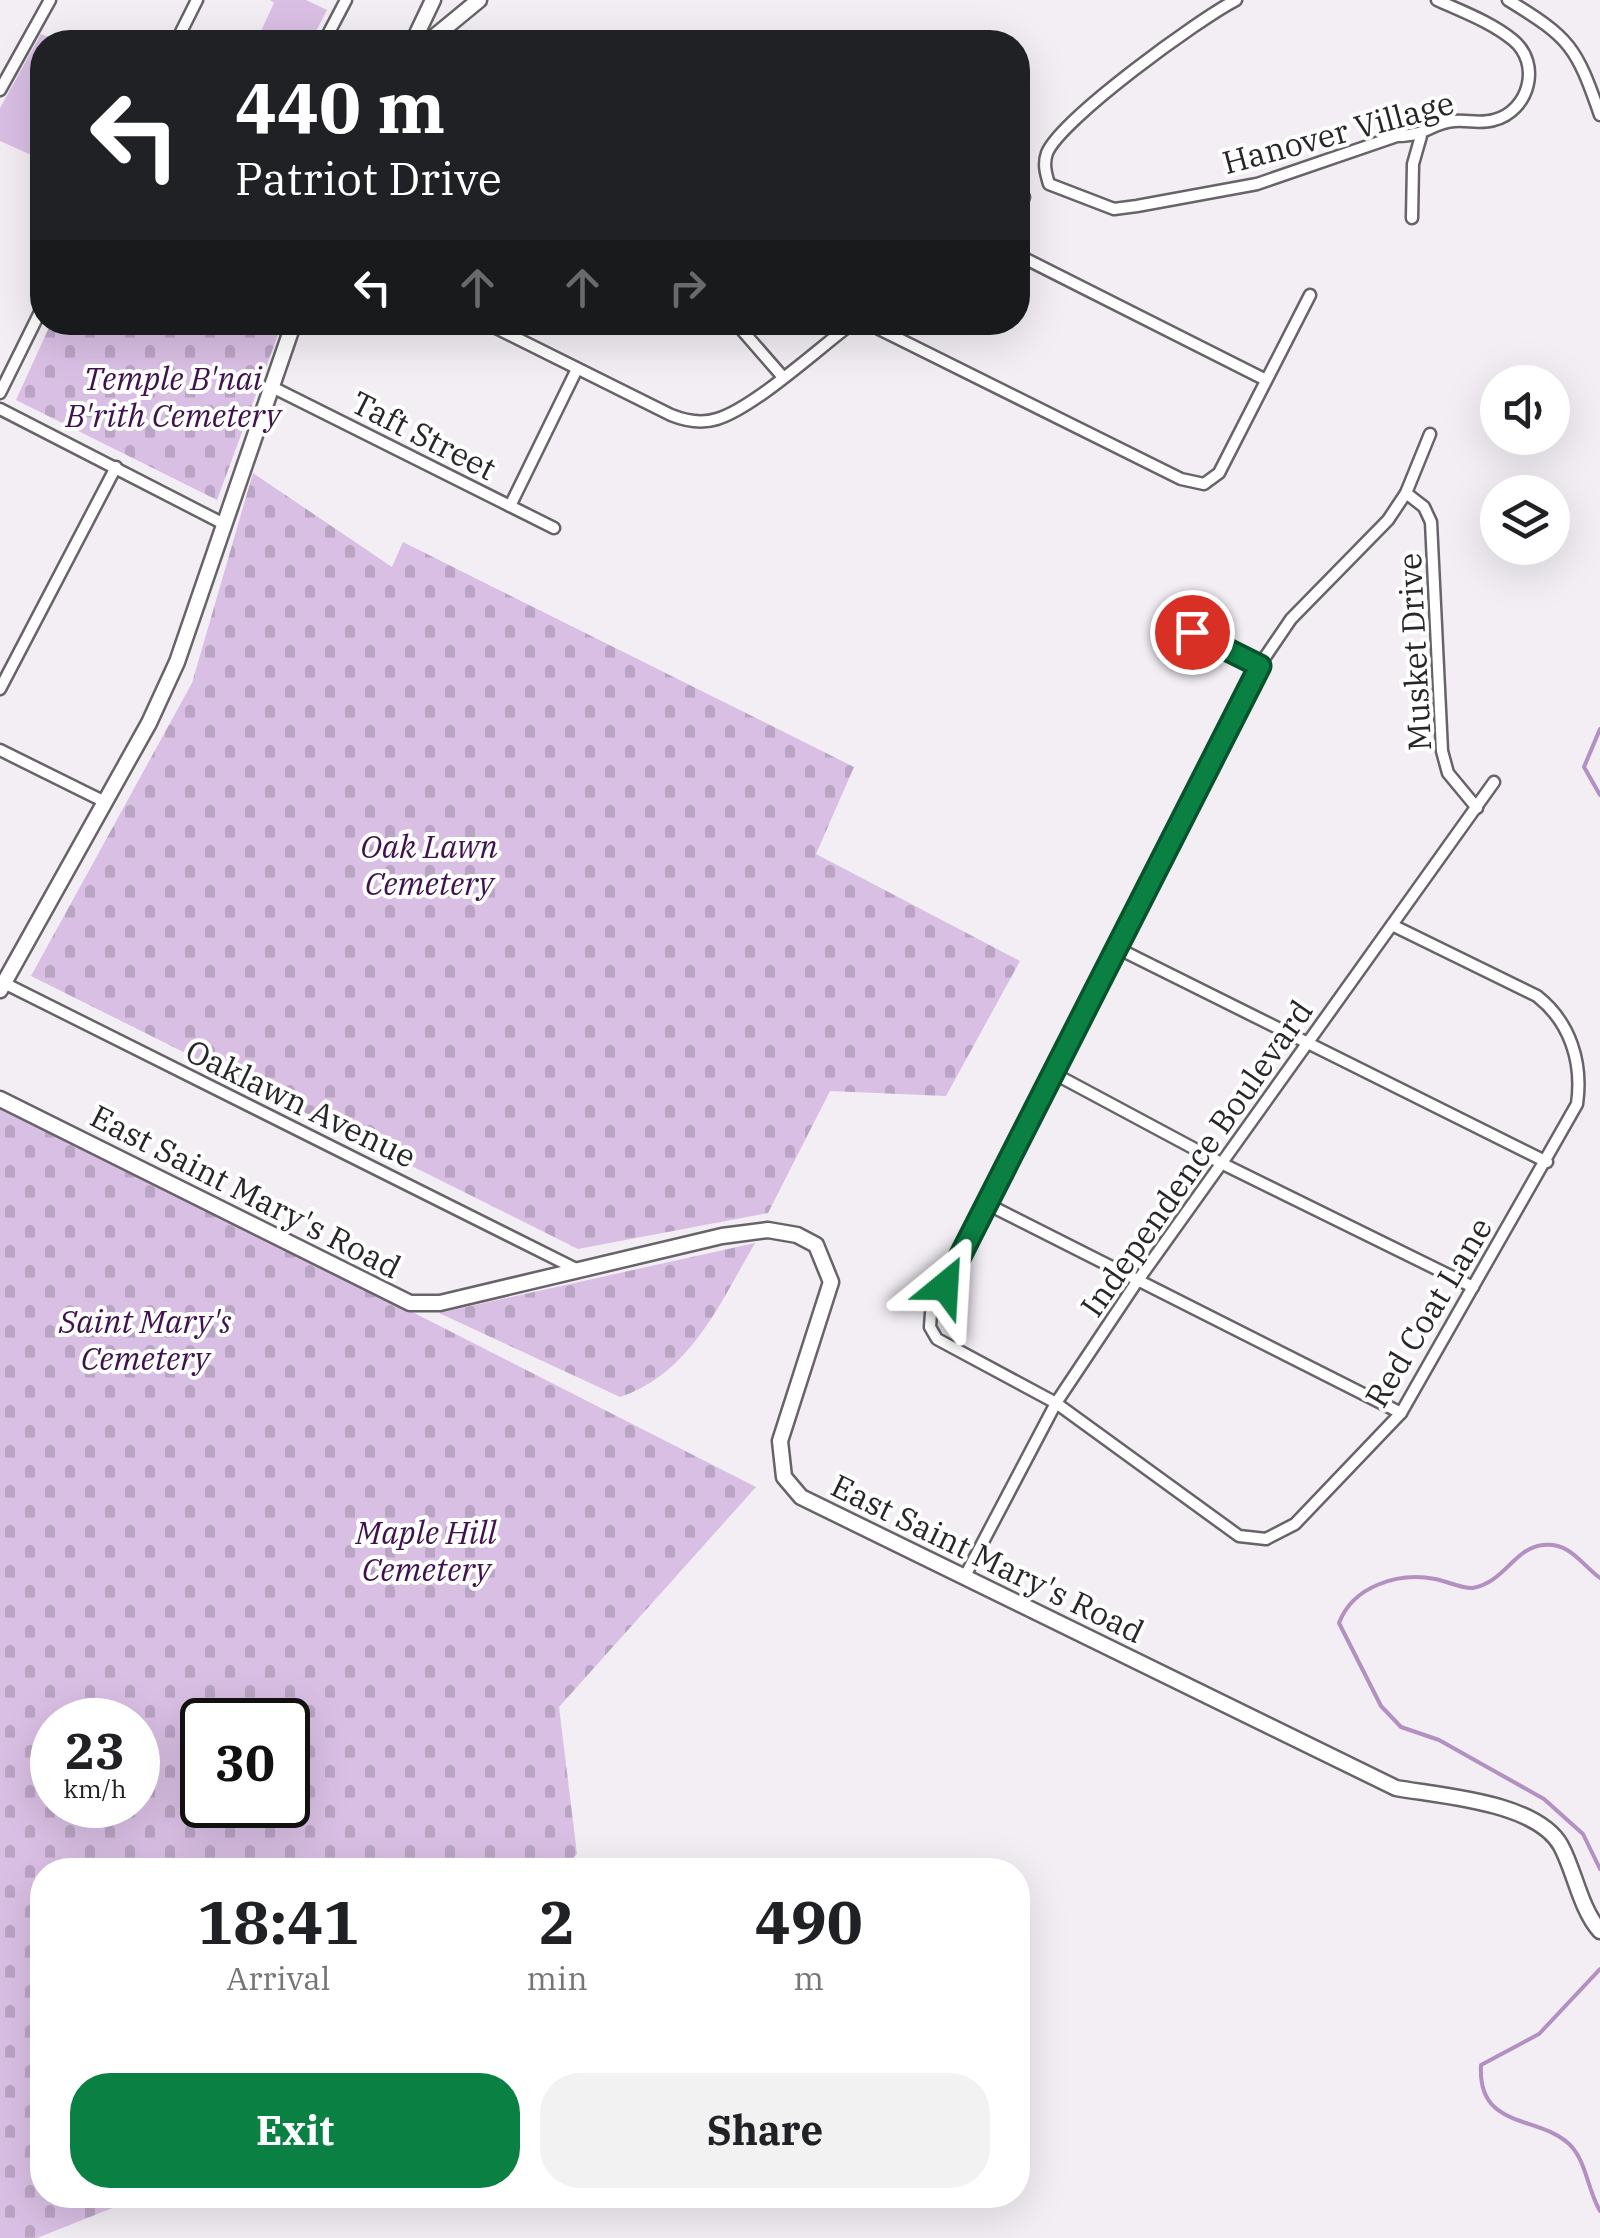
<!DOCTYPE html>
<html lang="en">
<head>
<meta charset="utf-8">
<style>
  :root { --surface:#fff; --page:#f2f2f2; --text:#202124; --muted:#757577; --accent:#0b8043 }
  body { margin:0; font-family:"IBM Plex Serif",serif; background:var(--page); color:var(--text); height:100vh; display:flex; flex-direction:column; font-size:38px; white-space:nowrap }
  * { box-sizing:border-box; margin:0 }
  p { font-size:32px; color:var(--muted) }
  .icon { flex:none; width:55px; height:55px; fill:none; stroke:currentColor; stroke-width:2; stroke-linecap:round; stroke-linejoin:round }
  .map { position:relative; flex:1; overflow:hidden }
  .sheet { position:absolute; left:30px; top:1858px; width:1000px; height:350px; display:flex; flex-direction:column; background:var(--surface); border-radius:40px; box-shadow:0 10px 40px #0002 }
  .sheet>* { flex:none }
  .banner { position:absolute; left:30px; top:30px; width:1000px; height:305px; border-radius:40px; box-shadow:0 10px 40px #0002; background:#202124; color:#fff; overflow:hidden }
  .fabs { position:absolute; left:1480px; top:365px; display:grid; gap:20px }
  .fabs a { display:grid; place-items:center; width:90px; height:90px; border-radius:50%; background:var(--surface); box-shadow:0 10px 40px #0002; font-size:50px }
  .speed { position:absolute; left:30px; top:1698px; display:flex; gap:20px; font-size:50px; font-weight:700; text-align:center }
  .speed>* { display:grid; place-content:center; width:130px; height:130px; border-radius:50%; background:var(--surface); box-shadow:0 10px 40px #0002; line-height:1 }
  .speed small { font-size:25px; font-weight:400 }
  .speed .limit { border:5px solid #111; border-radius:15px; background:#fff; color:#111 }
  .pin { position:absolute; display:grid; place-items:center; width:85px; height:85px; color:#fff; margin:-42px; border:5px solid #fff; border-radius:50%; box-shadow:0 2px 10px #0007 }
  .me { position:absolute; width:110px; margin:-55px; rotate:27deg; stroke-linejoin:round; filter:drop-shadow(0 0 8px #0008) }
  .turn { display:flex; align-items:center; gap:35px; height:210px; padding:0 40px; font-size:45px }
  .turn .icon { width:130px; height:130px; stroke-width:2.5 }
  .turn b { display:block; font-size:70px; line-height:85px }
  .lanes { display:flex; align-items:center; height:95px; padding:0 40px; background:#0003; justify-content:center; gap:50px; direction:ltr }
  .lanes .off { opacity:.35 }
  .eta { display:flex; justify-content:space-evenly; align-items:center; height:170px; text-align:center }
  .eta b { font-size:60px; font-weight:700; line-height:70px }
  .cta { display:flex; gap:20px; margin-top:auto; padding:20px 40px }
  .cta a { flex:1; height:115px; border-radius:40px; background:var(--accent); color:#fff; font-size:40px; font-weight:700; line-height:115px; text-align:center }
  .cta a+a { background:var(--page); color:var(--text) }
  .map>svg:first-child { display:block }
  .cemetery { fill:url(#cemetery-stones); fill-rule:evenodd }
  .park { fill:#d9bfe4 }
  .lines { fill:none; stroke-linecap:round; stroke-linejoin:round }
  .stream { stroke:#b38fc2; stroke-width:4 }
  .street-casing { stroke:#676368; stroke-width:15 }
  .secondary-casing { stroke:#676368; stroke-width:19 }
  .street { stroke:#fff; stroke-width:10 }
  .secondary { stroke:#fff; stroke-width:14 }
  .route-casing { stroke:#07532c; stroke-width:25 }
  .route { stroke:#0b8043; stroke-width:18 }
  .labels { text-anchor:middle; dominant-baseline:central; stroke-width:8; stroke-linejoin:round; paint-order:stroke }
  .street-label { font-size:32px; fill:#272628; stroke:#fff }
  .park-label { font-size:32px; font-style:italic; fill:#3f114e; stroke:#fff }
</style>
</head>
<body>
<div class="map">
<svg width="1600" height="2238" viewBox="0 0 1600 2238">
  <defs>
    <pattern id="cemetery-stones" width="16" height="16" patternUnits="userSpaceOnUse" patternTransform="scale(2.5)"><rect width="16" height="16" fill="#d9bfe4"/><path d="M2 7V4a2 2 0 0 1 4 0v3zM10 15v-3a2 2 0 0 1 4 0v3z" fill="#baa4c4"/></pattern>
  </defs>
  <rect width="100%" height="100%" fill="#f2eef4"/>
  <g class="cemetery">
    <path d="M257 323 279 332 217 500 16 400 51 323Z"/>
    <path d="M253 473 392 567 403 542 854 767 816 854 1020 961 946 1096 830 1091 768 1213 578 1249 31 976 192 683Z"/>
    <path d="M0 1102 756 1487 559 1707 577 1854 561 1870H42V2195H145L37 2238H0ZM52 1720H138V1805H52ZM202 1720H288V1805H202Z"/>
    <path d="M755 1243C720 1303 690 1374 620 1397L439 1313Z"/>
  </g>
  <g class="park">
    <path d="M270 0H306L327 10 312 39 256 42 274 3Z"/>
    <path d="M41 34 61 42H42V150L38 158 0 141V108Z"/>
  </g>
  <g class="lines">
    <g class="stream">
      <path d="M1600 729 1584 767 1600 795"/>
      <path d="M1600 1578C1581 1564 1570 1542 1543 1545 1514 1548 1505 1582 1473 1588 1462 1589 1447 1581 1435 1579 1398 1572 1353 1586 1339 1623L1381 1706 1401 1727 1439 1740 1544 1799 1583 1834 1600 1869"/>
      <path d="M1600 1969 1539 2034 1481 2065C1477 2132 1543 2114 1572 2147 1587 2165 1588 2191 1600 2211"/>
    </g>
    <g class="street-casing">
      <g id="street">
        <path d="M1236 0C1199 19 1061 119 1047 153 1043 164 1046 174 1049 184L1114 209 1137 206 1257 184 1397 136C1428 136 1432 122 1455 121 1468 120 1481 124 1494 120 1529 111 1542 64 1513 40 1491 22 1463 12 1437 0"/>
        <path d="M1508 0C1570 38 1576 46 1600 115"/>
        <path d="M176 42 197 0"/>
        <path d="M324 42 346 0"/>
        <path d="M0 90 50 0"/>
        <path d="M1018 202 1024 197"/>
        <path d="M1412 218 1413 164 1421 136"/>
        <path d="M1018 255 1266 380"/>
        <path d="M484 322 671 415C686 421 701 424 717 419 754 408 820 347 854 322"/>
        <path d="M735 322 782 376"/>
        <path d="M865 322 1181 479 1204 484 1219 473 1310 295"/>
        <path d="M272 387 554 528"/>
        <path d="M0 393 42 308"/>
        <path d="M0 409 224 524"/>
        <path d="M1406 493 1424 507 1431 522 1442 751 1448 773 1477 808"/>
        <path d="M510 506 577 369"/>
        <path d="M1192 631 1259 666"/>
        <path d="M0 689 116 467"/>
        <path d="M0 750 105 802"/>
        <path d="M1392 925 1537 996C1570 1022 1583 1062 1577 1104L1401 1413 1295 1524 1266 1539 1239 1536 1056 1403 937 1339 930 1327 931 1313 1259 666 1291 619 1388 520 1406 493 1430 434"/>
        <path d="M1115 947 1547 1162"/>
        <path d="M4 983 576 1269"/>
        <path d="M1053 1073 1221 1163 1473 1287"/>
        <path d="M987 1204 1401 1413"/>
        <path d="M964 1578 1056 1403 1136 1283 1494 782"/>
      </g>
    </g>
    <g class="secondary-casing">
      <g id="secondary">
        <path d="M413 42 433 0"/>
        <path d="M428 42 479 0"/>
        <path d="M0 990 149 723 177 662 294 322"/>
        <path d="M0 1099 410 1303H440L722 1236 768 1230 797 1235 816 1245 831 1282 780 1441 784 1477 801 1497 1396 1788C1441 1796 1537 1802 1561 1846 1575 1872 1580 1908 1600 1931"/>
      </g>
    </g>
    <use href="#street" class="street"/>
    <use href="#secondary" class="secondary"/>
  </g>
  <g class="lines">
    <g class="route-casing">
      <path id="route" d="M945 1286 1260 666 1192 632"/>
    </g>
    <use href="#route" class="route"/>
  </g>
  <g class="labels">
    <g class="street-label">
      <text transform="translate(1338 132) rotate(-15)">Hanover Village</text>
      <text transform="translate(424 435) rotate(27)">Taft Street</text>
      <text transform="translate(1414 652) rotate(-93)">Musket Drive</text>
      <text transform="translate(301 1103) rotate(26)">Oaklawn Avenue</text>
      <text transform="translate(1196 1158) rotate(-55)">Independence Boulevard</text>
      <text transform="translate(246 1191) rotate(27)">East Saint Mary's Road</text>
      <text transform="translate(1428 1312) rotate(-59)">Red Coat Lane</text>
      <text transform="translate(988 1558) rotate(26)">East Saint Mary's Road</text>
    </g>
    <g class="park-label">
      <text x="173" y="378">Temple B'nai<tspan x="173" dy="37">B'rith Cemetery</tspan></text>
      <text x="429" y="846">Oak Lawn<tspan x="429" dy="37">Cemetery</tspan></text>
      <text x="145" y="1321">Saint Mary's<tspan x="145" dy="37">Cemetery</tspan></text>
      <text x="426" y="1532">Maple Hill<tspan x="426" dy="37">Cemetery</tspan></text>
    </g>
  </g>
</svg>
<div class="fabs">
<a><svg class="icon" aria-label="sound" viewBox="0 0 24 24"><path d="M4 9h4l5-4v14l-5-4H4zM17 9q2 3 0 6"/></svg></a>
<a><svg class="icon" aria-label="layers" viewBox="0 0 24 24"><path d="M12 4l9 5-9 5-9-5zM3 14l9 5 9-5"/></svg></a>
</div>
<div class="speed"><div>23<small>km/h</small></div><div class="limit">30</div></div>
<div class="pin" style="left:1192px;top:632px;background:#d93025"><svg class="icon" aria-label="arrive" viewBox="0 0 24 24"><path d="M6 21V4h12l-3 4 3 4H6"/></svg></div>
<svg class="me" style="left:945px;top:1286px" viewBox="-20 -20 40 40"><path d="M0-17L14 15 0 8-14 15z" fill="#0b8043" stroke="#fff" stroke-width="4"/></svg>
<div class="banner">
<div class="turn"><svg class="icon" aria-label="left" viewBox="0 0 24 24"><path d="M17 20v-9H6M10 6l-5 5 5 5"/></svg><div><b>440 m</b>Patriot Drive</div></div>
<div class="lanes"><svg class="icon" aria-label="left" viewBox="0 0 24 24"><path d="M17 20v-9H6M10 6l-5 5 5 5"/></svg><svg class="icon off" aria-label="ahead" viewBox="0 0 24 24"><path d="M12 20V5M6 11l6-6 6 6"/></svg><svg class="icon off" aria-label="ahead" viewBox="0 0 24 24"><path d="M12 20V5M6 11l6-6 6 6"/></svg><svg class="icon off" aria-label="right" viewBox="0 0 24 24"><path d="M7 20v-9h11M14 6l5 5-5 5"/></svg></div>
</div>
<section class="sheet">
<div class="eta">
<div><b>18:41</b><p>Arrival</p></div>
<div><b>2</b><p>min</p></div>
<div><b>490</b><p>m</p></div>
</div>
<div class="cta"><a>Exit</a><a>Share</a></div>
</section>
</div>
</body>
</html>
